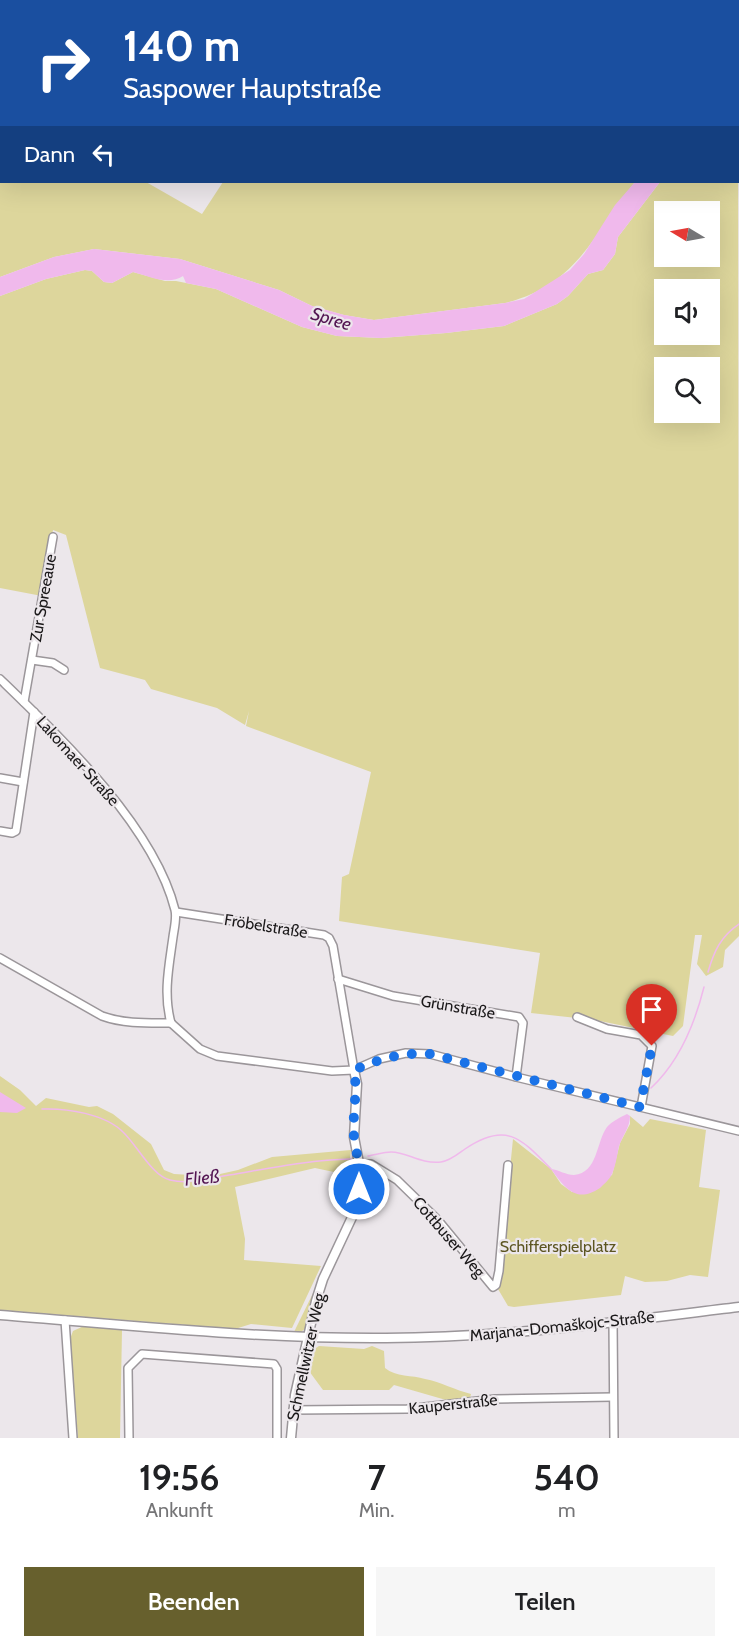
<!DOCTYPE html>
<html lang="de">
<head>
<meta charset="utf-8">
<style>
  :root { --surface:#fff; --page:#f6f6f6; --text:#202124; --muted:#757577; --accent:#67602d }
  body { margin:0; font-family:Cabin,sans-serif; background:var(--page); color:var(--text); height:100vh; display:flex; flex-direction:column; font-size:22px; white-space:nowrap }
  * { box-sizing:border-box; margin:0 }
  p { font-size:20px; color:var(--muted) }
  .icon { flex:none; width:33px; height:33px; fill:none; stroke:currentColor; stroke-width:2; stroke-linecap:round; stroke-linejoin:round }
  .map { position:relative; height:1438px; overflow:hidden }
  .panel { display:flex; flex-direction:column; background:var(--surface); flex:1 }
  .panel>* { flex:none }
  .banner { position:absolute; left:0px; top:0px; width:740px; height:183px; box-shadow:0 6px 24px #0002; background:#1a4fa0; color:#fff; overflow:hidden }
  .needle { width:39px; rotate:280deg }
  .fabs { position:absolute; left:654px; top:201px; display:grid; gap:12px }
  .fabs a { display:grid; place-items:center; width:66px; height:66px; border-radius:0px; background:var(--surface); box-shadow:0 6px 24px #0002; font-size:30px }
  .pin { position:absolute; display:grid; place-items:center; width:51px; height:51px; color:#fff; margin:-62px -26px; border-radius:50% 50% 50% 0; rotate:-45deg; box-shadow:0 0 6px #0007 }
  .pin .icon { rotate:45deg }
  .me { position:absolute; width:66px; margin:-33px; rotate:0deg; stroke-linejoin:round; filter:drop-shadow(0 0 4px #0008) }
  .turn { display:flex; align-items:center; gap:21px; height:126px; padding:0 24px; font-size:27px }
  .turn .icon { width:78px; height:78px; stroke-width:2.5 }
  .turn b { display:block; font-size:42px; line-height:51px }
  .then { display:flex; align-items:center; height:57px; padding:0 24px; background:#0003; gap:12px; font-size:22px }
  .eta { display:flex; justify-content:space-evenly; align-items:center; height:102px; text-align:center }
  .eta b { font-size:36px; font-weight:600; line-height:42px }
  .cta { display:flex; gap:12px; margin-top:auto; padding:12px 24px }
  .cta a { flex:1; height:69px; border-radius:0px; background:var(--accent); color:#fff; font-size:24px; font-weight:600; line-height:69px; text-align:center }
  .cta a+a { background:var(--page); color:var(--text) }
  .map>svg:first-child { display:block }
  .green { fill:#ddd69c; fill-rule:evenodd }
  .water { fill:#f0b9ec }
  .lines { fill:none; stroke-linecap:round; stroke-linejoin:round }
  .stream { stroke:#f0b9ec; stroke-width:1.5 }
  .minor-casing { stroke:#9b969a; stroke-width:10 }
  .tertiary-casing { stroke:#9b969a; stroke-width:11 }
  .minor { stroke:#fff; stroke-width:7 }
  .tertiary { stroke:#fff; stroke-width:8 }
  .rail { stroke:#474546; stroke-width:1.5 }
  .route { stroke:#1a73e8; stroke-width:10; stroke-dasharray:0 18 }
  .labels { text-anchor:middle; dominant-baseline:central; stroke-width:4.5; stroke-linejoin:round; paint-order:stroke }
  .street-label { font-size:16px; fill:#1a1819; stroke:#ece7eb }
  .park-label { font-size:16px; fill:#5c5521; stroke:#ece7eb }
  .water-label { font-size:18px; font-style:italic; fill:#541653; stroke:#ece7eb }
</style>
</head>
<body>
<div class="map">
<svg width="739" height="1438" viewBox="0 0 739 1438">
  <rect width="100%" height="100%" fill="#ece7eb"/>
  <g class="green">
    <path d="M285 0H554L555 1H285Z"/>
    <path d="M623 0H739V43L738 2Z"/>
    <path d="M738 126 739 936 725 950 723 967 706 976 697 964 702 935H695L683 1026 673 1036 595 1020 531 1013 540 953 339 921 342 877 349 874 371 772 246 726 249 711 245 725 217 708 151 689 145 680 100 668 66 535 53 530 42 596 0 588V296L46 279 85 270 92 271 104 282 112 283 133 272 165 281H176L216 289 302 327 337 336 381 338 446 333 504 326 557 304 568 296 588 274 603 270 615 254 618 237 660 182H738ZM664 212H710V256H664ZM664 290H710V334H664ZM664 368H710V412H664Z"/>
    <path d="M0 147 2 182H146L202 214 223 182H635C593 234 578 285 505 303L374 320 344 315 312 306 279 290 180 259 94 249 54 257 0 277Z"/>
    <path d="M0 1076 20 1090 36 1106 46 1098 89 1107 97 1106 113 1114 151 1144 164 1170 174 1174 211 1176 238 1170 272 1157 351 1150 348 1175 315 1168 235 1187 245 1239 244 1260 321 1266 292 1328 251 1324 235 1329 0 1310Z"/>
    <path d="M630 1116 643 1127 650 1119 706 1130 699 1187 720 1190 708 1277 690 1275 667 1281 645 1282 625 1276 621 1295 514 1307 508 1306 498 1289 513 1139 551 1169 561 1184 572 1192 612 1175 620 1143 630 1124Z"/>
    <path d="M319 1281 307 1327 301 1332H294Z"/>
    <path d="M84 1326 122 1330 120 1438H78L70 1339 73 1331Z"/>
    <path d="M319 1346 364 1349 372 1346 384 1351 385 1368C396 1377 412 1375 425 1379 441 1382 455 1390 471 1394L470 1398 446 1400 394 1385 389 1390H323L309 1371 313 1350Z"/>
  </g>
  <g class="water">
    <path d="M635 182H660L618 237 615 254 603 270 588 274 568 296 557 304 504 326 446 333 381 338 337 336 302 327 216 289 186 283 183 276C168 286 149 276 133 272L112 283 104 282 92 271 85 270 46 279 0 296V277L54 257 94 249 180 259 279 290 312 306 344 315 374 320 505 303 524 299 570 270 584 254 615 205Z"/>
    <path d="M0 1092 26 1108 17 1113 0 1112Z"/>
    <path d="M627 1114 630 1116C630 1127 623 1135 619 1146 617 1155 616 1165 612 1174 610 1179 604 1184 600 1188 576 1204 565 1188 551 1169 559 1170 566 1175 574 1175 598 1173 596 1142 607 1127 611 1122 621 1117 627 1114Z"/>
  </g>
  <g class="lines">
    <g class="stream">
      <path d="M708 972C714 951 721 936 739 924"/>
      <path d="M651 1088C679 1062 695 1023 704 987"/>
      <path d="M42 1109C67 1108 105 1114 123 1132 137 1145 152 1176 170 1180 189 1185 210 1178 229 1175 271 1168 309 1160 351 1159"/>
      <path d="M368 1156C375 1155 384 1152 391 1152 408 1152 419 1164 441 1162 450 1161 458 1154 465 1149 506 1121 521 1138 551 1169"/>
    </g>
    <g class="minor-casing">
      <g id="minor">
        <path d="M32 660 53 663 64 670"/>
        <path d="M0 679C61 738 154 826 175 910 177 918 174 929 173 937 169 966 163 994 171 1023"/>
        <path d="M24 702 53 537"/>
        <path d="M0 778 23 782"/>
        <path d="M0 831 12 833 16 831 34 712"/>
        <path d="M176 912 324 935 329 938 333 946 354 1070"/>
        <path d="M0 958 102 1016C124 1024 148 1023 171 1023"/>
        <path d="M338 979 393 996 519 1017 523 1023 516 1077"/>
        <path d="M577 1017 607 1029 641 1035 652 1046 641 1107"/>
        <path d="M171 1023 200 1049 217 1056 332 1071 354 1070 379 1059 406 1053 430 1054 516 1077 739 1131"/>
        <path d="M360 1166 371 1164 397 1180 437 1219 493 1287 496 1285 499 1271 508 1165"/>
        <path d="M65 1320 73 1438"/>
        <path d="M613 1322 614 1438"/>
        <path d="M293 1410 407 1409 495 1399 613 1397"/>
        <path d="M129 1438 128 1368 142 1354 274 1364 277 1369V1438"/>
      </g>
    </g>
    <g class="tertiary-casing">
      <g id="tertiary">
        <path d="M0 1315C128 1325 257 1339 386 1338 504 1338 622 1321 739 1307"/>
        <path d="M291 1438 295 1395 316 1301 323 1279 354 1213 361 1174 354 1137 357 1084 354 1070"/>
      </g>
    </g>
    <use href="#minor" class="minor"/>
    <use href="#tertiary" class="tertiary"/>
    <g class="rail">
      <path d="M599 0 604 2"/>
      <path d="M738 52 739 53"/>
    </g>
  </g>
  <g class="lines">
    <path class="route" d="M359 1189C363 1165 356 1158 354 1137 352 1115 358 1093 354 1070 380 1059 402 1052 430 1054L640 1107 652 1046"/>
  </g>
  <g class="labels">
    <g class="street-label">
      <text transform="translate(43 598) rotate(-80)">Zur Spreeaue</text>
      <text transform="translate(78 761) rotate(48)">Lakomaer Straße</text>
      <text transform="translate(266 926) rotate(9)">Fröbelstraße</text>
      <text transform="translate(458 1007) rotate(10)">Grünstraße</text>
      <text transform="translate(449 1237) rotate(49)">Cottbuser Weg</text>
      <text transform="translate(562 1326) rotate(-6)">Marjana-Domaškojc-Straße</text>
      <text transform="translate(306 1357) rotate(-78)">Schmellwitzer Weg</text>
      <text transform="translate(453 1404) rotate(-6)">Kauperstraße</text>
    </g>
    <g class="park-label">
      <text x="558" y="1246">Schifferspielplatz</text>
    </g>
    <g class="water-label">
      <text transform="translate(331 319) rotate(17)">Spree</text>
      <text transform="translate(202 1178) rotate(-6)">Fließ</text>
    </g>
  </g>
</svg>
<div class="fabs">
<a><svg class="needle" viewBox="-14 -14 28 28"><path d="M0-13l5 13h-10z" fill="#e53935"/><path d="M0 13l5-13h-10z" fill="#757577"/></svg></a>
<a><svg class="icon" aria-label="sound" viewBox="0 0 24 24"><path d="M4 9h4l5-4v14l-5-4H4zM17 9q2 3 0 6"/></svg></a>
<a><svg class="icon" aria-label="search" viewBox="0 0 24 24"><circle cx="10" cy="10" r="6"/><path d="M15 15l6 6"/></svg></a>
</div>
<div class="pin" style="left:652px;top:1046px;background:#d93025"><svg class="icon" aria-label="arrive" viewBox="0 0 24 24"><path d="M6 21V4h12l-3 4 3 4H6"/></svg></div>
<svg class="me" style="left:359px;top:1189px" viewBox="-20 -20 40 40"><circle r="17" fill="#1a73e8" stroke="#fff" stroke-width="3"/><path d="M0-11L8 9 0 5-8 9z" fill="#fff"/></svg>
<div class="banner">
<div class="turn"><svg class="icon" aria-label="right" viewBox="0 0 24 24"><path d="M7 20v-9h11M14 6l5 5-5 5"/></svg><div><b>140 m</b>Saspower Hauptstraße</div></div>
<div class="then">Dann<svg class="icon" aria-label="left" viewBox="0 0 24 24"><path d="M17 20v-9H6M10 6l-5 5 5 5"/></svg></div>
</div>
</div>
<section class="panel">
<div class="eta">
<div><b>19:56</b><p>Ankunft</p></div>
<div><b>7</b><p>Min.</p></div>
<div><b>540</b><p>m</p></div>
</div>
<div class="cta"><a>Beenden</a><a>Teilen</a></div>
</section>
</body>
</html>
